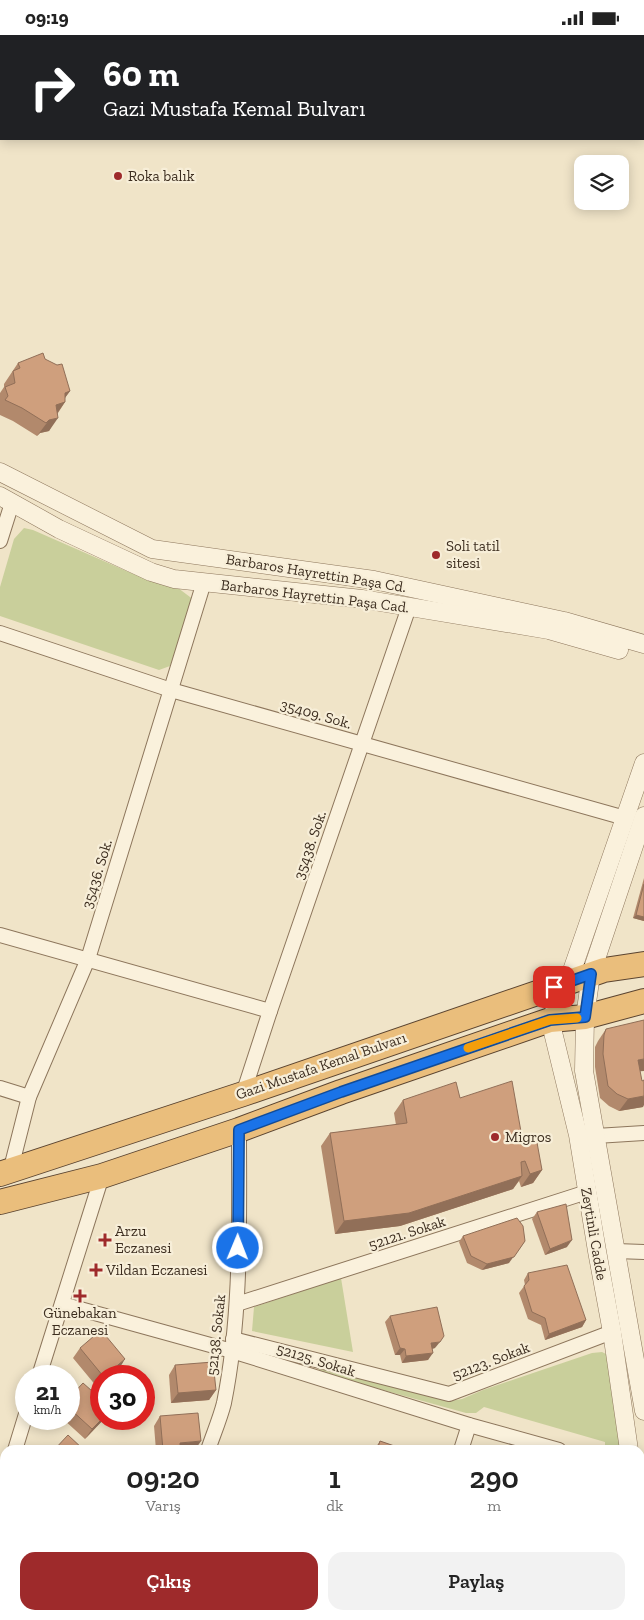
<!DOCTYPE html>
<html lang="tr">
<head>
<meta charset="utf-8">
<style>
  :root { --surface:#fff; --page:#f2f2f2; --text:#222; --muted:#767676; --accent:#9e2a2b }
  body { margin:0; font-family:"Zilla Slab",serif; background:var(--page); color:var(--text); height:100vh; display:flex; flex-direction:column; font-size:19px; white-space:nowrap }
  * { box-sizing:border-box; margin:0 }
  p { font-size:16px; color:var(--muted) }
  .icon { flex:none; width:28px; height:28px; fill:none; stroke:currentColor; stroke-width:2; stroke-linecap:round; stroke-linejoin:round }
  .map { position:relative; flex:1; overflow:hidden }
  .panel { position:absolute; left:0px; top:1410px; width:645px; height:175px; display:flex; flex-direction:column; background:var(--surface); border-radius:15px 15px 0 0; box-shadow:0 2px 12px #0003 }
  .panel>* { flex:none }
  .top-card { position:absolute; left:0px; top:0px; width:645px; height:105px; box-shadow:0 2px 12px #0003; background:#202124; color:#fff; overflow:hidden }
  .fabs { position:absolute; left:574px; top:120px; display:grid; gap:10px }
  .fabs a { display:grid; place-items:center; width:55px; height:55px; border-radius:10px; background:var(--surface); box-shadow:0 2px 12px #0003; font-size:25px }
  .speed { position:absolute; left:15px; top:1330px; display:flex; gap:10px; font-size:25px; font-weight:700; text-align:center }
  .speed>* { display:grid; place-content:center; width:65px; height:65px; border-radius:50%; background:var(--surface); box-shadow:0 2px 12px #0003; line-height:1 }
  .speed small { font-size:12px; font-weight:400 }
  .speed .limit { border:8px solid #d22; background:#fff; color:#111 }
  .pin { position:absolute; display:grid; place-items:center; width:42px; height:42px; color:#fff; margin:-21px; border-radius:10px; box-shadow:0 2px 8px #0006 }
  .me { position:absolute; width:55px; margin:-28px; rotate:1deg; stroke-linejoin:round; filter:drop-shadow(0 0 4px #0008) }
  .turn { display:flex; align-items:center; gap:18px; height:105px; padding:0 20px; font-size:22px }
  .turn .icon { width:65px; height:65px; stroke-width:2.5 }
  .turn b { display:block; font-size:35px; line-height:42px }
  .eta { display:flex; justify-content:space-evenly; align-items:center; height:85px; text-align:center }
  .eta b { font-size:30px; font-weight:600; line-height:35px }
  .cta { display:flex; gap:10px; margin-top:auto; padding:10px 20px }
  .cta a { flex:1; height:58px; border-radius:15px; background:var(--accent); color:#fff; font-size:20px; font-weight:600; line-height:58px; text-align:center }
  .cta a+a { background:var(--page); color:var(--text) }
  .status { display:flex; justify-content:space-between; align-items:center; height:35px; padding:0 25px; background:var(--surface); direction:ltr }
  .status svg { height:14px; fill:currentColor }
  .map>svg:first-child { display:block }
  .green { fill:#c9cf9b }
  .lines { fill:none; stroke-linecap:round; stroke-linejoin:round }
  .minor-casing { stroke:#8d765c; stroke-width:16 }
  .tertiary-casing { stroke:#8d765c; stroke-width:19 }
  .trunk-casing { stroke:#5b4430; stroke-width:26 }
  .minor { stroke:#faf1dc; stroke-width:14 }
  .tertiary { stroke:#faf1dc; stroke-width:18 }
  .trunk { stroke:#eabe7c; stroke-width:24 }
  .wall { fill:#b2896c }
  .shaded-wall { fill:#916f58 }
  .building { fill:#cf9f7d; stroke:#916f58 }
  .route-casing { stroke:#114b97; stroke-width:12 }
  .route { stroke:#1a73e8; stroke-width:9 }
  .slow { stroke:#f59e0b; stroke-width:9 }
  .poi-dot { fill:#9e2a2b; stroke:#f7eed8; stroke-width:2 }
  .labels { text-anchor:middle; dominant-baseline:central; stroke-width:4.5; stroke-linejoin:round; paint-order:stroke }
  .poi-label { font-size:15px; fill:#3d2e20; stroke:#f7eed8; text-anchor:start }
  .street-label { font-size:15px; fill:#3d2e20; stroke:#f7eed8 }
</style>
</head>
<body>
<div class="status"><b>09:19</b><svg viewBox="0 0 49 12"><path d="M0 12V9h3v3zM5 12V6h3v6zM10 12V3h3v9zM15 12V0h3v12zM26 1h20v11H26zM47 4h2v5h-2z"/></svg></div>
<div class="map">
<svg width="644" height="1585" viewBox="0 0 644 1585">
  <rect width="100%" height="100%" fill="#f0e4c8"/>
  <g class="green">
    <path d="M24 493 33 495 131 538 178 553 194 565 170 631 159 635 0 581V552L14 504Z"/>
    <path d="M341 1243 353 1317 252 1296 254 1272Z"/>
    <path d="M602 1317 610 1321 621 1415H605V1407L484 1372 476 1378H466L318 1337 319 1331 450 1366 462 1364 483 1355 592 1318Z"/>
  </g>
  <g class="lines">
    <g class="minor-casing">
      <g id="minor">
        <path d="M0 506 12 468"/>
        <path d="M0 598 171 655 625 783"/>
        <path d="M0 900 270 976"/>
        <path d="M0 1053 29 1062"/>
        <path d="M243 1059 270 976 409 572"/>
        <path d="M596 1101 644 1098"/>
        <path d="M10 1137 29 1062 88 924 204 547"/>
        <path d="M616 1216 644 1217"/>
        <path d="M62 1269 232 1316 469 1390 559 1415"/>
        <path d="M237 1269 587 1157"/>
        <path d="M233 1304 449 1359 612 1297"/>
        <path d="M39 1341 102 1141"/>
        <path d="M15 1415 26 1379"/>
        <path d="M208 1415C213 1400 220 1384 224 1368 242 1278 239 1186 239 1095"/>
        <path d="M461 1415 469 1390"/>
        <path d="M0 1460 5 1444"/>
        <path d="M0 1545 5 1547"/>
        <path d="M82 1580 93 1585"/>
        <path d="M480 1580 498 1585"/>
        <path d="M155 1585 156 1580"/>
        <path d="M403 1585 405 1580"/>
      </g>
    </g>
    <g class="tertiary-casing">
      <g id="tertiary">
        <path d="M0 437 152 514 374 545 564 586 644 609"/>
        <path d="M0 461 59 494 151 537 174 544 362 564 549 595 619 615"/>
        <path d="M644 781 591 939 585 982 584 1036 644 1376"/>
        <path d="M629 1415 612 1297 597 1216 578 1100 550 985 568 947 644 728"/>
        <path d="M640 1479 644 1501"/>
      </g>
    </g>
    <g class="trunk-casing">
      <g id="trunk">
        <path d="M0 1139 243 1059 604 935 644 929"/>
        <path d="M0 1167 102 1141 239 1095 341 1057 550 985 585 982 644 966"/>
      </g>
    </g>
    <use href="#minor" class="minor"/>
    <use href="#tertiary" class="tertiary"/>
    <use href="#trunk" class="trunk"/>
  </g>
  <g class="wall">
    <path d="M45 324 70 356 65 363V367L58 378 49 396 40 398 37 401 13 386 0 380V358L4 352V349L18 328Z"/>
    <path d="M644 843V886L633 883Z"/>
    <path d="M606 994 640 1036 643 1072 619 1076 609 1071 600 1063 595 1032V1012L598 1006Z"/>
    <path d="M460 1063 523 1108 542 1135 533 1148 521 1152 519 1146 513 1154 400 1191 335 1199 321 1111 330 1098 396 1090 394 1078 403 1065Z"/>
    <path d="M537 1177 567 1212 545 1220 532 1184Z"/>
    <path d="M463 1201 509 1228 482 1235 467 1228 459 1207Z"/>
    <path d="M528 1238 586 1285 582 1292 545 1305 541 1290 528 1284 519 1258 525 1250 524 1245Z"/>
    <path d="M390 1281 435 1313 432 1314 428 1325 402 1328 400 1320H395L385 1287Z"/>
    <path d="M80 1313 119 1334 110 1341H101V1349L97 1352 73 1323Z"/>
    <path d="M175 1330 216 1355 209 1365 171 1368 169 1340Z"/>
    <path d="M69 1363 101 1384H104L85 1404 63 1384H69Z"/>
    <path d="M160 1381 195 1415H156L154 1391Z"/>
    <path d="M380 1406 406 1415H374Z"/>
    <path d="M351 1580H392L390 1585H349Z"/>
  </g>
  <g class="shaded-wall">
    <path d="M70 356 61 368 65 367 56 380 47 383 65 358Z"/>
    <path d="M58 383 49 396 40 398 37 401 49 385Z"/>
    <path d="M636 880 644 882V886L633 883Z"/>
    <path d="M644 1024V1036L630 1037 638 1025Z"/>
    <path d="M644 1061V1070L643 1072 619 1076 628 1064Z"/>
    <path d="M542 1135 533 1148 521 1152 530 1139Z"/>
    <path d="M522 1141 513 1154 400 1191 335 1199 344 1186Z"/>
    <path d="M572 1205 567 1212 545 1220 550 1214Z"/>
    <path d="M525 1206 509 1228 482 1235 487 1229Z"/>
    <path d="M586 1285 582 1292 545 1305 549 1299Z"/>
    <path d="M440 1307 435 1313 426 1315 431 1308Z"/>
    <path d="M400 1313 405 1314 400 1320H395Z"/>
    <path d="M433 1318 428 1325 402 1328 406 1321Z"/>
    <path d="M125 1324 119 1334 110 1341H105Z"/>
    <path d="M216 1355 209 1365 171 1368 178 1358Z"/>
    <path d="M102 1384H104L85 1404 92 1394Z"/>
    <path d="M201 1406 195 1415H175L180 1408Z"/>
    <path d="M354 1582 364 1585H352Z"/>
  </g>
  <g class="building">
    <path d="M43 318 45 324 57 330 62 329 70 356 65 358V367L56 370 58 383 49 385 46 388 22 373 5 365 8 361 5 352 15 348 13 336 20 333 18 328Z"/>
    <path d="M644 849V882L636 880Z"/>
    <path d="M644 985V1024L638 1025 642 1046 644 1045V1061L628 1064 617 1059 608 1051 603 1019 604 1000 606 994Z"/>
    <path d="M512 1046 523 1108 536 1102 542 1135 530 1139 525 1126 521 1127 522 1141 409 1178 344 1186 330 1098 407 1088 403 1065 456 1047 460 1063Z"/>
    <path d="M566 1169 572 1205 550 1214 537 1177Z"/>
    <path d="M517 1183 523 1191 525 1206 514 1222 487 1229 471 1221 463 1201Z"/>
    <path d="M567 1230 586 1285 549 1299 545 1283 532 1277 524 1251 529 1245 528 1238Z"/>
    <path d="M437 1272 444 1301 440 1307 431 1308 433 1318 406 1321 405 1314 400 1313 390 1281Z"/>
    <path d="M101 1295 125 1324 105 1341H103L80 1313Z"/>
    <path d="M213 1327 216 1355 178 1358 175 1330Z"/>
    <path d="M83 1348 101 1364 102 1384 92 1394 69 1373V1363Z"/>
    <path d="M198 1378 201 1406 180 1408V1415H163L160 1381Z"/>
    <path d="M68 1400 84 1415H54Z"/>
    <path d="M380 1406 406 1415H377Z"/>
    <path d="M355 1580H392L390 1585H364L354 1582Z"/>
  </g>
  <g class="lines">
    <g class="route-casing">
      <path id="route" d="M238 1213 239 1095 341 1057 550 985 585 982 591 939 554 952"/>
    </g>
    <use href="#route" class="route"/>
    <path class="slow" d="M468 1013 550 985 577 983"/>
  </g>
  <g class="poi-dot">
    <circle cx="118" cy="141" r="5"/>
    <circle cx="436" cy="520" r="5"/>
    <circle cx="495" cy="1102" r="5"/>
    <path d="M102.5 1197.5h5v5h5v5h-5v5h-5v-5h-5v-5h5z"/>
    <path d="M93.5 1227.5h5v5h5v5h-5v5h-5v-5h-5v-5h5z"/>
    <path d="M77.5 1253.5h5v5h5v5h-5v5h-5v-5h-5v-5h5z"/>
  </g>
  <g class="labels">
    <g class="poi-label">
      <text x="128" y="141">Roka balık</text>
      <text x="446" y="511">Soli tatil<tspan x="446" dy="17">sitesi</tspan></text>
      <text x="505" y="1102">Migros</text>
      <text x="115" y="1196">Arzu<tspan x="115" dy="17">Eczanesi</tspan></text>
      <text x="106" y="1235">Vildan Eczanesi</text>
      <text x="80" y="1278" text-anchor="middle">Günebakan<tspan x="80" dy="17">Eczanesi</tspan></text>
    </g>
    <g class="street-label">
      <text transform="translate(316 538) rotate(9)">Barbaros Hayrettin Paşa Cd.</text>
      <text transform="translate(315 561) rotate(7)">Barbaros Hayrettin Paşa Cad.</text>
      <text transform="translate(316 679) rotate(16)">35409. Sok.</text>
      <text transform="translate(310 810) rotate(-71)">35438. Sok.</text>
      <text transform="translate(97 839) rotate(-73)">35436. Sok.</text>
      <text transform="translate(321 1031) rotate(-19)">Gazi Mustafa Kemal Bulvarı</text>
      <text transform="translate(407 1198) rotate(-18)">52121. Sokak</text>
      <text transform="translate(594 1199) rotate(80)">Zeytinli Cadde</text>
      <text transform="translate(216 1300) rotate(-84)">52138. Sokak</text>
      <text transform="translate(316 1325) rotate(17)">52125. Sokak</text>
      <text transform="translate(491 1326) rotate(-21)">52123. Sokak</text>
    </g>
  </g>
</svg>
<div class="fabs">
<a><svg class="icon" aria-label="layers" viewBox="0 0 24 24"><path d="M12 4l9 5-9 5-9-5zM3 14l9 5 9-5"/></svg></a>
</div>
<div class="speed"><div>21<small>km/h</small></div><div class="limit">30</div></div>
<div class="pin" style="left:554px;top:952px;background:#d93025"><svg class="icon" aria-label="arrive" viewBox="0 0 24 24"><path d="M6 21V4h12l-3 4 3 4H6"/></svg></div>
<svg class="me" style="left:238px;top:1213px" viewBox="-20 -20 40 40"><circle r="17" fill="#1a73e8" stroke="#fff" stroke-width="3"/><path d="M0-11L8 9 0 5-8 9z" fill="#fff"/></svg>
<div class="top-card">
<div class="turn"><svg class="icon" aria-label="right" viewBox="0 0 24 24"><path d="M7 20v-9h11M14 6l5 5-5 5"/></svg><div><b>60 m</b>Gazi Mustafa Kemal Bulvarı</div></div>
</div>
<section class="panel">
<div class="eta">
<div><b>09:20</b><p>Varış</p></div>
<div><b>1</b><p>dk</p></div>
<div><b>290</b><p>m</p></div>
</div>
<div class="cta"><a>Çıkış</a><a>Paylaş</a></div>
</section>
</div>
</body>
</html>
